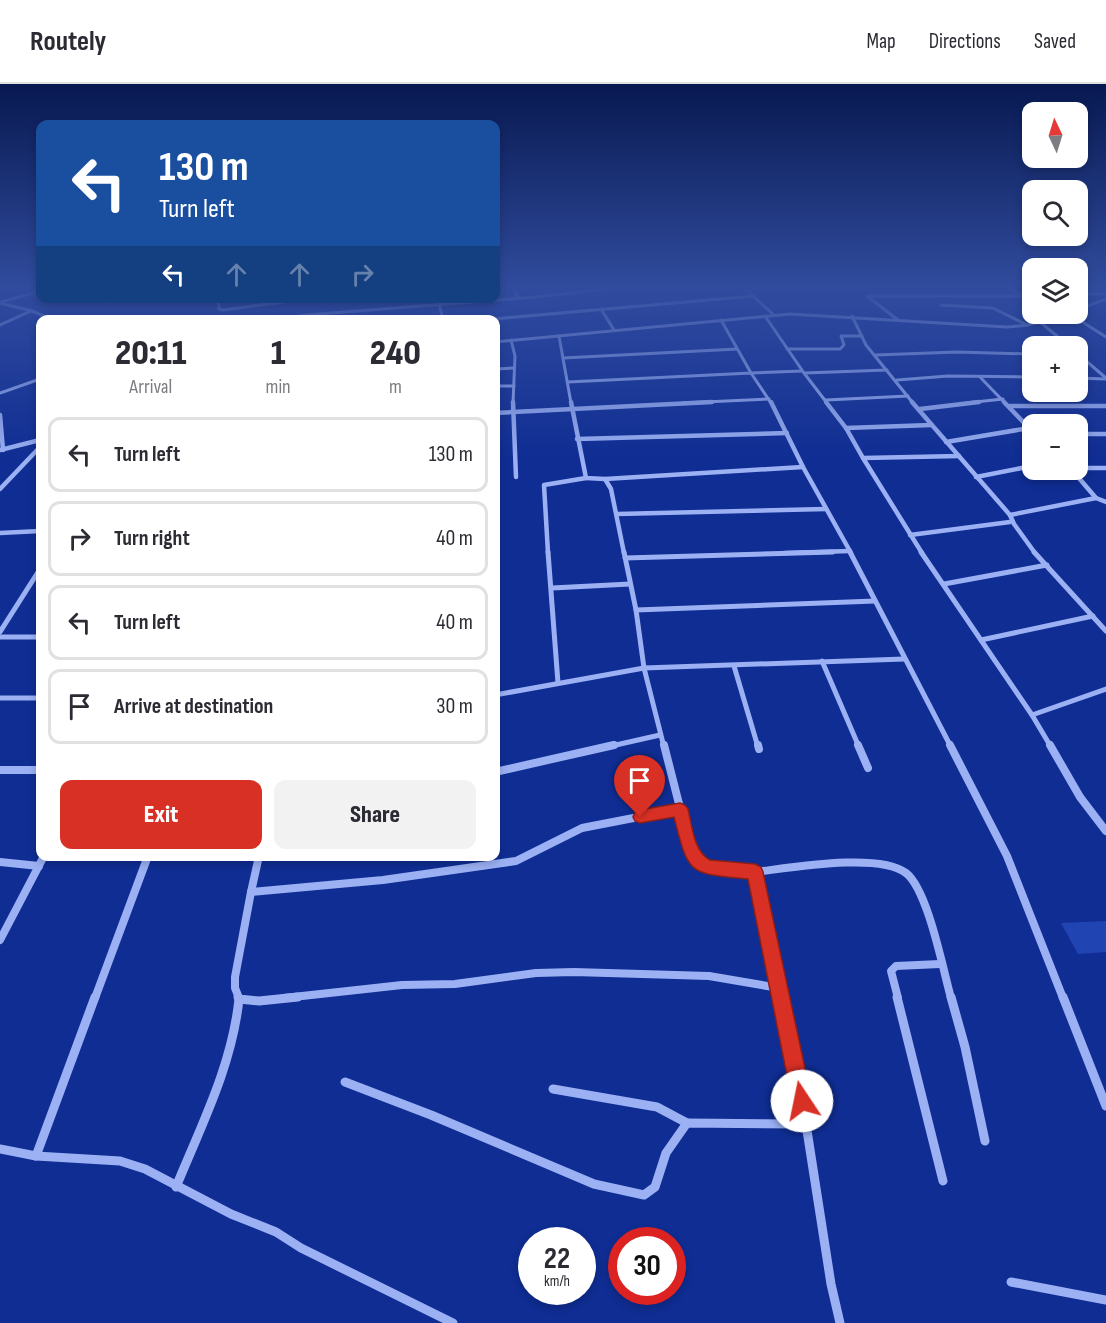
<!DOCTYPE html>
<html lang="en">
<head>
<meta charset="utf-8">
<style>
  :root { --surface:#fff; --page:#f2f2f3; --text:#2b2b33; --muted:#7c7c81; --line:#e1e1e2; --accent:#d93025 }
  body { margin:0; font-family:"Sofia Sans Condensed",sans-serif; background:var(--page); color:var(--text); height:100vh; display:flex; flex-direction:column; font-size:22px; white-space:nowrap }
  * { box-sizing:border-box; margin:0 }
  p { font-size:20px; color:var(--muted) }
  .icon { flex:none; width:33px; height:33px; fill:none; stroke:currentColor; stroke-width:2; stroke-linecap:round; stroke-linejoin:round }
  .map { position:relative; flex:1; overflow:hidden }
  .sheet { position:absolute; left:36px; top:231px; width:464px; height:546px; display:flex; flex-direction:column; background:var(--surface); border-radius:12px; box-shadow:0 3px 9px #0003 }
  .sheet>* { flex:none }
  .top-card { position:absolute; left:36px; top:36px; width:464px; height:183px; border-radius:12px; box-shadow:0 3px 9px #0003; background:#1a4fa0; color:#fff; overflow:hidden }
  .needle { width:39px; rotate:356deg }
  .tools { position:absolute; left:1022px; top:18px; display:grid; gap:12px }
  .tools a { display:grid; place-items:center; width:66px; height:66px; border-radius:12px; background:var(--surface); box-shadow:0 3px 9px #0003; font-size:30px }
  .speed { position:absolute; left:518px; top:1143px; display:flex; gap:12px; font-size:30px; font-weight:700; text-align:center }
  .speed>* { display:grid; place-content:center; width:78px; height:78px; border-radius:50%; background:var(--surface); box-shadow:0 3px 9px #0003; line-height:1 }
  .speed small { font-size:15px; font-weight:400 }
  .speed .limit { border:9px solid #d22; background:#fff; color:#111 }
  .pin { position:absolute; display:grid; place-items:center; width:51px; height:51px; color:#fff; margin:-62px -26px; border-radius:50% 50% 50% 0; rotate:-45deg; box-shadow:0 0 6px #0007 }
  .pin .icon { rotate:45deg }
  .me { position:absolute; width:66px; margin:-33px; rotate:349deg; stroke-linejoin:round; filter:drop-shadow(0 0 4px #0008) }
  .turn { display:flex; align-items:center; gap:21px; height:126px; padding:0 24px; font-size:27px }
  .turn .icon { width:78px; height:78px; stroke-width:2.5 }
  .turn b { display:block; font-size:42px; line-height:51px }
  .lanes { display:flex; align-items:center; height:57px; padding:0 24px; background:#0003; justify-content:center; gap:30px; direction:ltr }
  .lanes .off { opacity:.35 }
  .eta { display:flex; justify-content:space-evenly; align-items:center; height:102px; text-align:center }
  .eta b { font-size:36px; font-weight:800; line-height:42px }
  .button { display:flex; gap:12px; margin-top:auto; padding:12px 24px }
  .button a { flex:1; height:69px; border-radius:12px; background:var(--accent); color:#fff; font-size:24px; font-weight:800; line-height:69px; text-align:center }
  .button a+a { background:var(--page); color:var(--text) }
  ul { padding:0; list-style:none }
  li { display:flex; align-items:center; gap:18px; height:75px; margin:0 12px 9px; padding:0 12px; border:3px solid var(--line); border-radius:12px }
  li div { flex:1 }
  li b { display:block; font-size:22px }
  li em { font-style:normal }
  header { display:flex; align-items:center; gap:36px; box-sizing:border-box; height:84px; padding:0 30px; background:var(--surface); border-bottom:2px solid var(--line) }
  header strong { font-size:28px }
  nav { display:flex; gap:33px; margin-inline-start:auto; font-size:21px }
  .map>svg:first-child { display:block }
  .green { fill:#2144b3 }
  .lines { fill:none; stroke-linecap:round; stroke-linejoin:round }
  .minor-far4 { stroke:#9bb1f4; stroke-width:3 }
  .minor-far3 { stroke:#9bb1f4; stroke-width:4.5 }
  .minor-far2 { stroke:#9bb1f4; stroke-width:5 }
  .minor-far1 { stroke:#9bb1f4; stroke-width:8 }
  .minor { stroke:#9bb1f4; stroke-width:9 }
  .route { fill:#d93025; stroke:#8d1f18; stroke-width:1.5 }
</style>
</head>
<body>
<header>
<strong>Routely</strong>
<nav><a>Map</a><a>Directions</a><a>Saved</a></nav>
</header>
<div class="map">
<svg width="1106" height="1239" viewBox="0 0 1106 1239">
  <rect width="100%" height="100%" fill="#0f2d93"/>
  <path class="green" d="M1106 837V868L1078 870 1061 839Z"/>
  <g class="lines">
    <g class="minor-far4">
      <path d="M513 203 518 214"/>
      <path d="M743 203 774 231"/>
      <path d="M1009 203 1022 212 1032 211"/>
      <path d="M1077 210H1106"/>
      <path d="M81 214 107 218 119 214"/>
      <path d="M218 214 219 225 223 226 313 214"/>
      <path d="M438 214 443 236"/>
      <path d="M1 218 40 207"/>
      <path d="M0 219 32 227 53 236"/>
      <path d="M941 221 993 224 1027 241"/>
      <path d="M601 225 614 246"/>
      <path d="M1077 226 1106 215"/>
      <path d="M1070 230 1106 253"/>
      <path d="M765 232 804 289"/>
      <path d="M852 232 866 261 913 319"/>
      <path d="M280 236 306 231 536 213 624 203"/>
      <path d="M481 236 754 212"/>
      <path d="M721 236 751 289 802 287"/>
      <path d="M898 236 867 212H1022"/>
      <path d="M1040 238 1069 262"/>
      <path d="M0 241 31 227"/>
      <path d="M559 252 571 319"/>
      <path d="M511 256 515 272 513 319"/>
      <path d="M495 258 790 230 1007 243 1028 241 1068 230"/>
      <path d="M787 265H840L844 261 841 252H862"/>
      <path d="M1077 269 1106 294"/>
      <path d="M875 271 957 268 1032 270"/>
      <path d="M563 274 737 265"/>
      <path d="M495 285 514 284"/>
      <path d="M980 293 1005 319"/>
      <path d="M1077 294 1106 295"/>
      <path d="M897 296 948 292 1032 293"/>
      <path d="M568 298 751 289 771 319"/>
      <path d="M495 302H514"/>
      <path d="M0 309 40 295"/>
      <path d="M826 316 908 312"/>
      <path d="M683 319 769 315"/>
      <path d="M827 319 804 289 887 286"/>
      <path d="M966 319 1003 315"/>
    </g>
    <g class="minor-far3">
      <path d="M513 318 516 393"/>
      <path d="M571 318 586 394 605 395 611 405 624 469"/>
      <path d="M771 318 803 383 851 469"/>
      <path d="M826 318 846 344 863 374 959 372"/>
      <path d="M912 318 1010 431 1014 440 1035 469"/>
      <path d="M1004 318 1032 347"/>
      <path d="M1010 322H1106"/>
      <path d="M920 325 979 318"/>
      <path d="M495 329 712 318"/>
      <path d="M0 331 3 366"/>
      <path d="M846 344 931 341"/>
      <path d="M1077 350H1106"/>
      <path d="M577 355 787 349"/>
      <path d="M946 358 1029 344"/>
      <path d="M0 366 40 356"/>
      <path d="M863 374 922 469"/>
      <path d="M1077 384H1106"/>
      <path d="M1072 386 1096 414 1106 418"/>
      <path d="M976 393 1032 382"/>
      <path d="M605 395 803 383"/>
      <path d="M0 405 40 363"/>
      <path d="M617 430 826 425"/>
      <path d="M1010 431 1096 414"/>
      <path d="M0 449 40 447"/>
      <path d="M910 451 1010 438"/>
      <path d="M548 469 544 401 586 394"/>
      <path d="M785 469 850 467"/>
    </g>
    <g class="minor-far2">
      <path d="M548 468 558 599"/>
      <path d="M624 468 636 526 644 584 664 663"/>
      <path d="M850 468 951 663"/>
      <path d="M921 468 1032 631 1051 663"/>
      <path d="M1034 468 1106 547"/>
      <path d="M625 474 833 468"/>
      <path d="M944 500 1047 481"/>
      <path d="M552 504 630 500"/>
      <path d="M636 526 875 517"/>
      <path d="M0 548 40 485"/>
      <path d="M0 553H40"/>
      <path d="M981 556 1093 532"/>
      <path d="M822 577 859 663"/>
      <path d="M734 582 758 663"/>
      <path d="M495 611 644 584 904 575"/>
      <path d="M0 614H40"/>
      <path d="M1032 631 1106 605"/>
      <path d="M607 663 660 651"/>
    </g>
    <g class="minor-far1">
      <path d="M664 661 692 771 713 784 755 788 781 914"/>
      <path d="M758 661 759 665"/>
      <path d="M858 661 868 684"/>
      <path d="M950 661 1007 772 1063 914"/>
      <path d="M1050 661 1080 713 1106 747"/>
      <path d="M0 686H40"/>
      <path d="M495 688 614 661"/>
      <path d="M259 772 251 808 383 796 516 777 582 744 680 725"/>
      <path d="M0 778 39 782"/>
      <path d="M755 788C789 784 879 768 906 789 928 806 943 886 951 914"/>
      <path d="M0 856 44 772"/>
      <path d="M95 914 148 772"/>
      <path d="M239 914 235 904V893L251 808"/>
      <path d="M284 914 402 901 455 900 536 889 574 888 709 892 779 904"/>
      <path d="M898 914 891 887 896 882 940 880"/>
    </g>
    <g class="minor">
      <path d="M238 913 239 915 259 917 298 913"/>
      <path d="M780 913 806 1040 831 1200 840 1239"/>
      <path d="M897 913 943 1097"/>
      <path d="M951 913 965 963 985 1057"/>
      <path d="M1063 913 1106 1022"/>
      <path d="M345 998 431 1031 594 1100 644 1111 655 1103 666 1069 687 1039 806 1040"/>
      <path d="M553 1005 657 1023 687 1039"/>
      <path d="M0 1065 36 1072 120 1077 145 1085 231 1130 276 1148 301 1164 453 1239"/>
      <path d="M36 1072 95 913"/>
      <path d="M176 1103C201 1042 232 982 239 915"/>
      <path d="M1011 1198 1106 1216"/>
    </g>
  </g>
  <linearGradient id="sky" x2="0" y2="1"><stop stop-color="#081951"/><stop offset="0.54" stop-color="#314c9e"/><stop offset="1" stop-color="#314c9e" stop-opacity="0"/></linearGradient>
  <rect width="1106" height="377" fill="url(#sky)"/>
  <path class="route" d="M680 719 685 721 688 725C692 742 694 768 710 776L755 780 761 783 763 788 812 1017 809 1024 802 1027 795 1024 792 1017 748 795C688 789 689 792 674 733L640 739 635 737 633 733 635 728 640 726Z"/>
</svg>
<div class="tools">
<a><svg class="needle" viewBox="-14 -14 28 28"><path d="M0-13l5 13h-10z" fill="#e53935"/><path d="M0 13l5-13h-10z" fill="#7c7c81"/></svg></a>
<a><svg class="icon" aria-label="search" viewBox="0 0 24 24"><circle cx="10" cy="10" r="6"/><path d="M15 15l6 6"/></svg></a>
<a><svg class="icon" aria-label="layers" viewBox="0 0 24 24"><path d="M12 4l9 5-9 5-9-5zM3 14l9 5 9-5"/></svg></a>
<a>+</a>
<a>−</a>
</div>
<div class="speed"><div>22<small>km/h</small></div><div class="limit">30</div></div>
<div class="pin" style="left:640px;top:733px;background:#d93025"><svg class="icon" aria-label="arrive" viewBox="0 0 24 24"><path d="M6 21V4h12l-3 4 3 4H6"/></svg></div>
<svg class="me" style="left:802px;top:1017px" viewBox="-20 -20 40 40"><circle r="19" fill="#fff"/><path d="M0-13L10 11 0 6-10 11z" fill="#d93025"/></svg>
<div class="top-card">
<div class="turn"><svg class="icon" aria-label="left" viewBox="0 0 24 24"><path d="M17 20v-9H6M10 6l-5 5 5 5"/></svg><div><b>130 m</b>Turn left</div></div>
<div class="lanes"><svg class="icon" aria-label="left" viewBox="0 0 24 24"><path d="M17 20v-9H6M10 6l-5 5 5 5"/></svg><svg class="icon off" aria-label="ahead" viewBox="0 0 24 24"><path d="M12 20V5M6 11l6-6 6 6"/></svg><svg class="icon off" aria-label="ahead" viewBox="0 0 24 24"><path d="M12 20V5M6 11l6-6 6 6"/></svg><svg class="icon off" aria-label="right" viewBox="0 0 24 24"><path d="M7 20v-9h11M14 6l5 5-5 5"/></svg></div>
</div>
<section class="sheet">
<div class="eta">
<div><b>20:11</b><p>Arrival</p></div>
<div><b>1</b><p>min</p></div>
<div><b>240</b><p>m</p></div>
</div>
<ul>
<li><svg class="icon" aria-label="left" viewBox="0 0 24 24"><path d="M17 20v-9H6M10 6l-5 5 5 5"/></svg><div><b>Turn left</b></div><em>130 m</em></li>
<li><svg class="icon" aria-label="right" viewBox="0 0 24 24"><path d="M7 20v-9h11M14 6l5 5-5 5"/></svg><div><b>Turn right</b></div><em>40 m</em></li>
<li><svg class="icon" aria-label="left" viewBox="0 0 24 24"><path d="M17 20v-9H6M10 6l-5 5 5 5"/></svg><div><b>Turn left</b></div><em>40 m</em></li>
<li><svg class="icon" aria-label="arrive" viewBox="0 0 24 24"><path d="M6 21V4h12l-3 4 3 4H6"/></svg><div><b>Arrive at destination</b></div><em>30 m</em></li>
</ul>
<div class="button"><a>Exit</a><a>Share</a></div>
</section>
</div>
</body>
</html>
